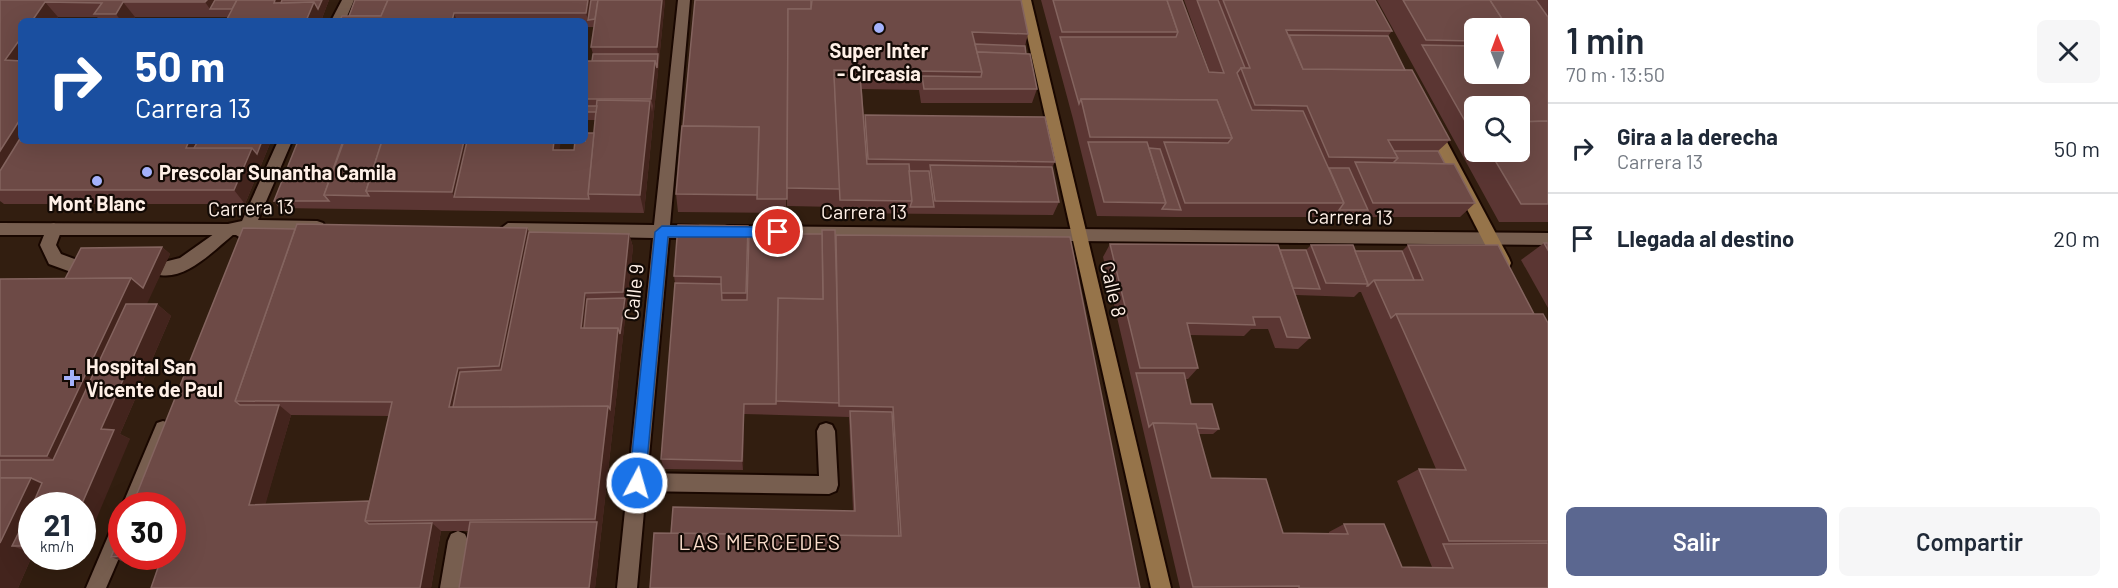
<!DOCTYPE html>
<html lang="es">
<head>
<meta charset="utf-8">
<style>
  :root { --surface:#fff; --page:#f6f6f7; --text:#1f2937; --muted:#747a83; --line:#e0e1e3; --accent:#5b6790 }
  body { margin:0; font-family:Barlow,sans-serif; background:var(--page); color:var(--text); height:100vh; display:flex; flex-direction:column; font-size:22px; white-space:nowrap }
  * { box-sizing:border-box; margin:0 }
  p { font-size:20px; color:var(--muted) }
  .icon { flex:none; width:33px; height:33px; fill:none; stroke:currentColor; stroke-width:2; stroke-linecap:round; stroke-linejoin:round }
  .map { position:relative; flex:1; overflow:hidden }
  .panel { display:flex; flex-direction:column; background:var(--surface); width:570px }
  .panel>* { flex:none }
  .banner { position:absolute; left:18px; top:18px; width:570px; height:126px; border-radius:9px; box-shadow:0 6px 24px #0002; background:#1a4fa0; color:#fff; overflow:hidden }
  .needle { width:39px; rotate:359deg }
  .buttons { position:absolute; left:1464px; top:18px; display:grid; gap:12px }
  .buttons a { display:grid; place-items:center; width:66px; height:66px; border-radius:9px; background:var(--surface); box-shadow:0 6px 24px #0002; font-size:30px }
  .speed { position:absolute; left:18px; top:492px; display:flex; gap:12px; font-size:30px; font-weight:700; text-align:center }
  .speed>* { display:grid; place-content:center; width:78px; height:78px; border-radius:50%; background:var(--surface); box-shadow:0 6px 24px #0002; line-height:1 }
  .speed small { font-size:15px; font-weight:400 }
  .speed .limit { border:9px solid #d22; background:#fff; color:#111 }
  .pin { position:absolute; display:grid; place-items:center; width:51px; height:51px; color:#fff; margin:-26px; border:3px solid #fff; border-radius:50%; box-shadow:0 2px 6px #0007 }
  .me { position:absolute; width:66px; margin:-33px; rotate:6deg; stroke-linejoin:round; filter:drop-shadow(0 0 4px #0008) }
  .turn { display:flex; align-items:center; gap:21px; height:126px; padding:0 18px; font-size:27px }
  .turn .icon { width:78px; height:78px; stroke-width:2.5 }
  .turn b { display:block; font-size:42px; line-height:51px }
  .round { display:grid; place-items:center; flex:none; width:63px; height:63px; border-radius:9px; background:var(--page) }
  .overview { display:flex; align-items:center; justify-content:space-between; height:102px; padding:0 18px }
  h1 { font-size:36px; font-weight:600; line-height:45px }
  .primary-button { display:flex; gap:12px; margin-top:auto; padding:12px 18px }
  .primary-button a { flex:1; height:69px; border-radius:9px; background:var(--accent); color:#fff; font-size:24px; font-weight:600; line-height:69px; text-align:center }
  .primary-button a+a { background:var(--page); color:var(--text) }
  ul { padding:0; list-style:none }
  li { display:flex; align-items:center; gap:18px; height:90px; padding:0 18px; border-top:2px solid var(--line) }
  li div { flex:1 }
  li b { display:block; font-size:22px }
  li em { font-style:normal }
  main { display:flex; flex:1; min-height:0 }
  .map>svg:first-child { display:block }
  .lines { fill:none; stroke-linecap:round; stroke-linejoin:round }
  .service-casing { stroke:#190700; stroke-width:4 }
  .minor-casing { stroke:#190700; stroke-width:4 }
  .secondary-casing { stroke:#190700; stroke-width:4 }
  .service { fill:#775e4f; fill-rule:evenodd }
  .minor { fill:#775e4f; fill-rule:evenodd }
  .secondary { fill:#96744a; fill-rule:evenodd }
  .wall { fill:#5b3633; fill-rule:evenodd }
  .shaded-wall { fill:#43241d }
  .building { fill:#6d4a46; stroke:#84645f; stroke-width:1.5 }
  .route { fill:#1a73e8; stroke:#114b97; stroke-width:1.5 }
  .poi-dot { fill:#a4b2fc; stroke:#130a05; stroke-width:2 }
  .labels { text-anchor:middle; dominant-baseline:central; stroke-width:4.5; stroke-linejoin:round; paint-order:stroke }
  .poi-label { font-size:20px; font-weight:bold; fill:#fff0e7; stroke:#130a05 }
  .street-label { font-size:20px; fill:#fff0e7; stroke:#130a05 }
  .neighbourhood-label { font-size:21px; letter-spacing:1.5px; fill:#faddcb; stroke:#130a05 }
</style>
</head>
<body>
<main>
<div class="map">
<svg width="1548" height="588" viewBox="0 0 1548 588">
  <rect width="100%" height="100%" fill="#321e10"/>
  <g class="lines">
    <g class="service-casing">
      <g id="service">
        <path d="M54 223 62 229 56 245 61 254 88 264 90 269 88 274 82 276 49 264 40 245 48 225Z"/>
        <path d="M228 224 236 230 234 234C214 250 184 283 156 274L154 269 156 264 180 258Z"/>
        <path d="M826 423 832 425 835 431 838 485 836 491 829 494 637 491 630 488 628 482 630 476 637 473 819 476 817 431 820 425Z"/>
        <path d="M458 531 465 534 468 541 460 588H440L448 541 451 534Z"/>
      </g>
    </g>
    <g class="minor-casing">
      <g id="minor">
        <path d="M342 0H354L345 21H331Z"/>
        <path d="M678 0H690L670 225 698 226 706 232 698 238H669L637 588H617L653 238 508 235 500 229 508 223 654 225Z"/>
        <path d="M278 141H292L258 220 317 221 323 223 325 227 323 231 253 232 250 239 244 240 236 235H0V223L228 224 242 221Z"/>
        <path d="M727 226 1548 233V245L727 238 719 232Z"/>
        <path d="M163 421 169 423 172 429 141 506H122L157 423Z"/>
        <path d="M122 518V551L106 588H86L115 520Z"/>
      </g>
    </g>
    <g class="secondary-casing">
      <g id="secondary">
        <path d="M1019 0H1031L1171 588H1151Z"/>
        <path d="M1433 124 1438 125 1509 258 1511 263 1509 268H1497L1426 129Z"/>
      </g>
    </g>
    <use href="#service" class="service"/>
    <use href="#minor" class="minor"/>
    <use href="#secondary" class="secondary"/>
  </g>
  <g class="wall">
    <path d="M0 0H329L321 21H226L228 17H135L133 21H100L97 17H58L56 21H21V141H271L245 204H4L0 201Z"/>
    <path d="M355 0H665L644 213 279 208 274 201 559 150H574L594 133 595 120H585V61H592L593 54 591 47 594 27H585V21H340L349 16Z"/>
    <path d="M695 0 1028 34 1025 46 1026 54 1037 89 1032 103H921L919 90 862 89 864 122 865 115 1055 162 1052 167 1059 202 1053 215 839 213 838 206V207L787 206V125L786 213 678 212 676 194Z"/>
    <path d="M1041 0H1182L1209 72 1210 73 1184 0H1375L1392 31 1388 36 1405 70 1450 140 1438 151 1445 164 1475 203 1460 217H1176L1097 216 1073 119Z"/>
    <path d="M1377 0H1548V222H1499ZM1474 28H1520V74H1474ZM1474 106 1520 152H1474Z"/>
    <path d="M748 226 749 234 836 235 1140 588 671 533 853 511 849 417 744 414 743 470 664 469 661 459 675 283 674 276Z"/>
    <path d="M527 228 529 232 629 234 633 247 595 588H459L469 531H441L431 588H151L160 563 129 564 111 557 172 556 295 229ZM291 415 389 416 369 501 265 504Z"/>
    <path d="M1544 243H1548V308L1521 260Z"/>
    <path d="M1110 244 1280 250H1306L1311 245 1355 251H1402L1408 245 1534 314 1548 323V588H1180L1103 257ZM1359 292H1361L1436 469H1419L1397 481 1432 567H1402L1344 524 1329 532V534L1283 533 1211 478 1198 434H1213L1219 429 1191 404 1185 379H1188L1198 368 1190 335 1244 336 1251 329H1268L1275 348 1298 349 1310 338 1296 295 1354 297Z"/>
    <path d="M162 247 170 254 146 304H157L171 316 120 434 130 439 32 506V556L18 588H0V279H65Z"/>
  </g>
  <g class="shaded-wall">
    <path d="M207 0H225L210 9 205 2Z"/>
    <path d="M275 0H290L286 9 274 3Z"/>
    <path d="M322 0H329L321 21H306L314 2Z"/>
    <path d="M588 0H594L588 20 590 27 586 13Z"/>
    <path d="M662 0H665L644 213 640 195 650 101 652 112 653 106 651 99 655 61 658 54 657 47Z"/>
    <path d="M45 2 58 17 56 21H32Z"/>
    <path d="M123 2 135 17 133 21H121L116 14Z"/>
    <path d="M454 13 457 21H452Z"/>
    <path d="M18 42 21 45V73L5 60Z"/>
    <path d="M21 118V141L0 190V151Z"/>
    <path d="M189 141H200L201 155 186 148Z"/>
    <path d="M262 141H271L245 204 234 190 252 148Z"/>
    <path d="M464 141H476L454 197 452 192Z"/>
    <path d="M554 141H561L557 164 553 150Z"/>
    <path d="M527 228 535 245 508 381 499 366Z"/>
    <path d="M629 234 633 247 595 588H589L597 522 595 519 618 328 625 298 623 292Z"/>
    <path d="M162 247 170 254 71 469 47 456 131 278Z"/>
    <path d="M585 293 589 305 586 334 581 328Z"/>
    <path d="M157 304 171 316 120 434 130 439 82 553V506H81L101 429Z"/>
    <path d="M458 368 468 382 462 411 449 407Z"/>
    <path d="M744 404V414L743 470 742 461Z"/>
    <path d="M279 405 291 415 263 513 249 505Z"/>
    <path d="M31 478 61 492 12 546 32 553V556L18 588H0V543Z"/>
    <path d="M432 523 441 531 431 588H420Z"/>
  </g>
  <g class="building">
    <path d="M0 0H207L205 2H123L116 14H94L102 3 45 2 32 21H21V42H18L5 60 21 61V118L0 151Z"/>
    <path d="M215 0H237L232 9H210Z"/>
    <path d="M237 0H275L274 3 314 2 306 21H226Z"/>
    <path d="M282 0H322L318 9 314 2 281 3Z"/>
    <path d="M355 0H388L381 16H349Z"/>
    <path d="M388 0H588L586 13H454L452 21H340L342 16H381Z"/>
    <path d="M591 0H598L595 19 588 20Z"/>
    <path d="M598 0H662L657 47H591Z"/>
    <path d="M695 0H811V9H788L787 199H757L759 127 683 126Z"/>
    <path d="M812 0H1021L1028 34 972 32 982 72 834 70 840 189 787 188 788 9H811Z"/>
    <path d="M1053 0H1167L1178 32H1062Z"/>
    <path d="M1167 0H1182L1209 72 1224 73 1197 0H1218L1245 68H1241L1237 73 1252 110 1303 111 1344 203H1185L1164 142 1228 143 1232 138 1217 100 1081 99 1079 104 1060 37H1176L1178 32Z"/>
    <path d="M1223 0H1375L1392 31 1286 30 1303 69 1412 70 1450 140H1388L1398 158 1329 157 1307 106 1255 105 1241 68H1250Z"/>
    <path d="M1403 0H1490L1508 28H1474V41L1426 40Z"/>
    <path d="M1490 0H1536L1548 17V121L1520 122V106H1474V123L1469 128 1422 45 1474 46V74H1520V28H1508Z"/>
    <path d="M1289 35 1388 36 1405 70 1303 69Z"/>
    <path d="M975 44 1025 46 1026 54 977 52Z"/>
    <path d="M977 52 1030 54 1037 89H924L922 76 981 77 982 72Z"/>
    <path d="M593 54H658L657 68 655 61H592Z"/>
    <path d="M585 61H655L651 99H585Z"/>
    <path d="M834 75H860L867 164H909L912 201 840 200Z"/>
    <path d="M1081 99 1217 100 1232 138 1090 137Z"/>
    <path d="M597 100 650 101 640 195 588 194Z"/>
    <path d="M585 106H597L596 112H585Z"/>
    <path d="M865 115 1045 117 1055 162 868 159Z"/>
    <path d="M1548 121V204H1521L1490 152H1520V122Z"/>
    <path d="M682 126 759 127 757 195 676 194Z"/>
    <path d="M585 133H594L588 194 589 199 454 197 467 141H554L553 150H574L575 141H585Z"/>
    <path d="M21 137V141H189L186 148H252L234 190H0V171Z"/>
    <path d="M198 141H262L257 154 252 148H194Z"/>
    <path d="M298 141H343L324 195 329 201H274Z"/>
    <path d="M344 141H382L366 191 369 196 324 195Z"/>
    <path d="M382 141H464L452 192 366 191Z"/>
    <path d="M1088 142H1147L1166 203 1104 202Z"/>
    <path d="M1149 148 1160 149 1181 210 1162 209 1166 203Z"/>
    <path d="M1394 151H1438L1445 164 1393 163 1398 158Z"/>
    <path d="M1355 162 1454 164 1475 203H1373Z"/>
    <path d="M930 165 1052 167 1059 202 935 201Z"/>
    <path d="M1329 168H1349L1368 210H1339L1344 203Z"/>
    <path d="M909 171H929L934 207H910L912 201Z"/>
    <path d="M297 224 527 228 499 366 458 368 449 407 608 406 595 519 365 521 392 402 235 401Z"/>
    <path d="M678 225 748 226 746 293H721V277L674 276Z"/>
    <path d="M243 228 295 229 235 401 240 405H279L249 505 369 501 365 521 369 524 432 523 420 588H151L162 556H172V506H132Z"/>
    <path d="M822 230H835L840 403 776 401 778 298 823 299Z"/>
    <path d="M529 232 629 234 623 292 585 293 581 328H618L610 409 608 406 453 407 460 372 501 370Z"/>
    <path d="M749 234H822L823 299 778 298 776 404H744L742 461 661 459 675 283 721 284 722 300H747Z"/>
    <path d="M836 235 1070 237 1140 588H650L654 533 901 536 893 407 839 406Z"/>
    <path d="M1544 243H1548V250Z"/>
    <path d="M1110 244 1278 245 1310 338 1287 337 1280 317H1253L1255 325 1187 323 1198 368H1140Z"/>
    <path d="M1311 245H1353L1368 284 1326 283Z"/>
    <path d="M1408 245H1498L1534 314H1396L1391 318 1374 280H1423Z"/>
    <path d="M162 247 143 288 131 278 65 279 81 248Z"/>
    <path d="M1280 250H1306L1320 289 1293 288Z"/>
    <path d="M1355 251H1402L1414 280H1374L1368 286H1367L1368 284Z"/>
    <path d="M131 278 47 456H0V279Z"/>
    <path d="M625 298 620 334 618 328H584L587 299Z"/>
    <path d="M126 304H157L101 429 114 430 81 506H32L42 483 31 478H0V460H53Z"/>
    <path d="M1396 314H1543L1548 323V541H1449L1419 469 1466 470Z"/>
    <path d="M1136 373H1184L1191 404H1212L1219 429 1197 428 1196 424 1153 423 1149 427Z"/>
    <path d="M850 411 892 412 899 536 671 533 673 507 855 511Z"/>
    <path d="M1153 423 1196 424 1211 478 1266 479 1283 533 1348 534 1344 524H1384L1402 567 1453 568 1443 544 1548 543V588H1299V586L1193 587Z"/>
    <path d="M0 478H31L0 543Z"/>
    <path d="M32 506V546H12Z"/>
    <path d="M470 522H597L589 588H459Z"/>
    <path d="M122 531V556L111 557Z"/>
  </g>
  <path class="route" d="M662 226 778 227 784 232 778 237H668L645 483 643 488 637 490 632 488 629 483 655 232Z"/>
  <g class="poi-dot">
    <circle cx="879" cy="28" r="6"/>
    <circle cx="147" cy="172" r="6"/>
    <circle cx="97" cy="181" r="6"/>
    <path d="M69 369h6v6h6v6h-6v6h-6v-6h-6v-6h6z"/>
  </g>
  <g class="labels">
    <g class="poi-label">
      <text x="879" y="50">Super Inter<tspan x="879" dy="23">- Circasia</tspan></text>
      <text x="159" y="172" text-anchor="start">Prescolar Sunantha Camila</text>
      <text x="97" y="203">Mont Blanc</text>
      <text x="86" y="366" text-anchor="start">Hospital San<tspan x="86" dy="23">Vicente de Paul</tspan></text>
    </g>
    <g class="street-label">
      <text transform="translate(251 207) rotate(-2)">Carrera 13</text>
      <text x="864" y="211">Carrera 13</text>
      <text transform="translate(1350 216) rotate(1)">Carrera 13</text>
      <text transform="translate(1114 289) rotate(77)">Calle 8</text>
      <text transform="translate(633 292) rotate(-84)">Calle 9</text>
    </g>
    <g class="neighbourhood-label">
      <text x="760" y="541">LAS MERCEDES</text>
    </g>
  </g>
</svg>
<div class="buttons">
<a><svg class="needle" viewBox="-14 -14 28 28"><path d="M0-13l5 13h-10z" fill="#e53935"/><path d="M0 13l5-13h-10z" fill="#747a83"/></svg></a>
<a><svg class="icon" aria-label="search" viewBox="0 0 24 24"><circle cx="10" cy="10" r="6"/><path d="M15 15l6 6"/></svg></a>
</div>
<div class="speed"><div>21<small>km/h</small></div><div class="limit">30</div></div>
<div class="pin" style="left:778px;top:232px;background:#d93025"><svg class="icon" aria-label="arrive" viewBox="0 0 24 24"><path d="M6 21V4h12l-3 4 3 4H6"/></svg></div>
<svg class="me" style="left:637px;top:483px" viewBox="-20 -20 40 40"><circle r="17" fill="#1a73e8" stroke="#fff" stroke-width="3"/><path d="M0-11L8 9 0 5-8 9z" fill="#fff"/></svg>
<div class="banner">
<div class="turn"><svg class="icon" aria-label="right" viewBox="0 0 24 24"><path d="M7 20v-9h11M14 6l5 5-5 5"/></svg><div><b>50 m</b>Carrera 13</div></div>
</div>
</div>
<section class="panel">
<div class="overview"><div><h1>1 min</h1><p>70 m · 13:50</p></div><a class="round"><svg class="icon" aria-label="close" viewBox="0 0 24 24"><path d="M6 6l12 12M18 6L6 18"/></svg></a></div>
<ul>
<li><svg class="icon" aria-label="right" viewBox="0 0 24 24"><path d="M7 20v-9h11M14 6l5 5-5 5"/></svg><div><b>Gira a la derecha</b><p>Carrera 13</p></div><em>50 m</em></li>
<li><svg class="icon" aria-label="arrive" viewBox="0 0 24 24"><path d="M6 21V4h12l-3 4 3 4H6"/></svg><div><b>Llegada al destino</b></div><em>20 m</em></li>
</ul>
<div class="primary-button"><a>Salir</a><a>Compartir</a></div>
</section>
</main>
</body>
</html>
